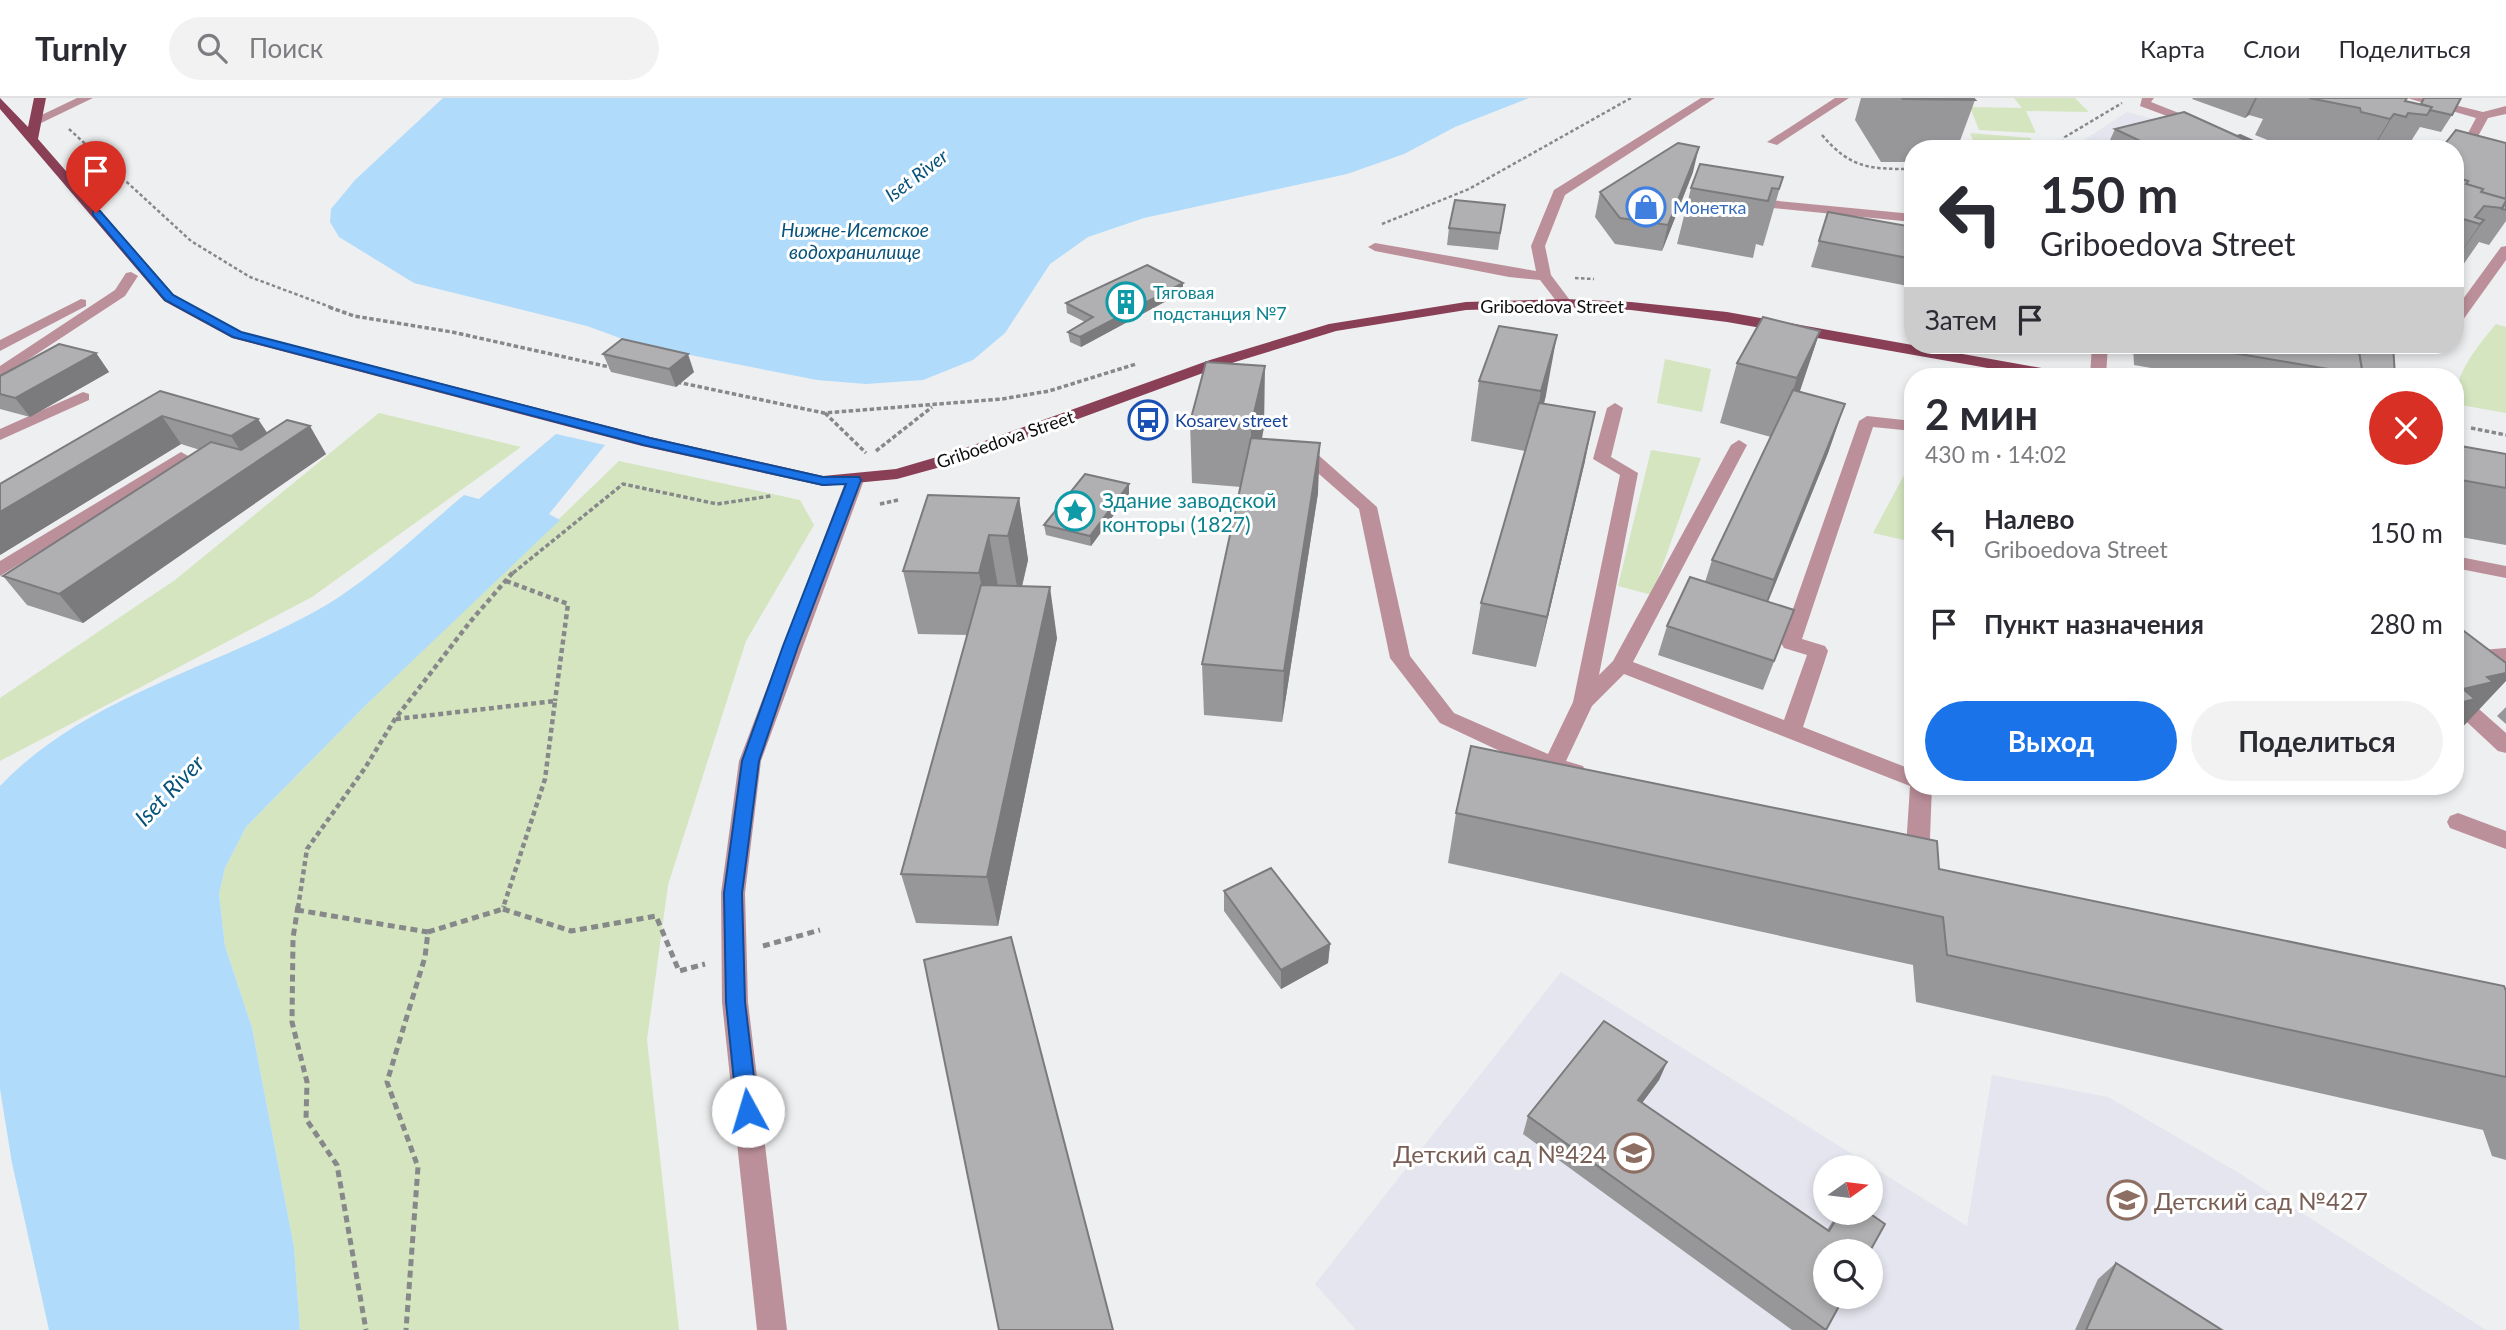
<!DOCTYPE html>
<html lang="ru">
<head>
<meta charset="utf-8">
<style>
  :root { --surface:#fff; --page:#f2f2f3; --text:#2b2b33; --muted:#7c7c81; --line:#e1e1e2; --accent:#1a73e8 }
  body { margin:0; font-family:Lato,sans-serif; background:var(--page); color:var(--text); height:100vh; display:flex; flex-direction:column; font-size:26px; white-space:nowrap }
  * { box-sizing:border-box; margin:0 }
  p { font-size:23px; color:var(--muted) }
  .icon { flex:none; width:38px; height:38px; fill:none; stroke:currentColor; stroke-width:2; stroke-linecap:round; stroke-linejoin:round }
  .map { position:relative; flex:1; overflow:hidden }
  .drawer { position:absolute; left:1904px; top:270px; width:560px; height:427px; display:flex; flex-direction:column; background:var(--surface); border-radius:28px; box-shadow:0 4px 10px #0003 }
  .drawer>* { flex:none }
  .guide { position:absolute; left:1904px; top:42px; width:560px; height:214px; border-radius:28px; box-shadow:0 4px 10px #0003; background:#fff; color:var(--text); overflow:hidden }
  .needle { width:46px; rotate:76deg }
  .buttons { position:absolute; left:1813px; top:1057px; display:grid; gap:14px }
  .buttons a { display:grid; place-items:center; width:70px; height:70px; border-radius:50%; background:var(--surface); box-shadow:0 4px 10px #0003; font-size:35px }
  .pin { position:absolute; display:grid; place-items:center; width:60px; height:60px; color:#fff; margin:-72px -30px; border-radius:50% 50% 50% 0; rotate:-45deg; box-shadow:0 0 7px #0007 }
  .pin .icon { rotate:45deg }
  .me { position:absolute; width:77px; margin:-38px; rotate:354deg; stroke-linejoin:round; filter:drop-shadow(0 0 5px #0008) }
  .turn { display:flex; align-items:center; gap:24px; height:147px; padding:0 21px; font-size:32px }
  .turn .icon { width:91px; height:91px; stroke-width:2.5 }
  .turn b { display:block; font-size:49px; line-height:60px }
  .then { display:flex; align-items:center; height:66px; padding:0 21px; background:#0003; gap:14px; font-size:26px }
  .round { display:grid; place-items:center; flex:none; width:74px; height:74px; border-radius:37px; background:var(--page) }
  .head { display:flex; align-items:center; justify-content:space-between; height:119px; padding:0 21px }
  h1 { font-size:42px; font-weight:700; line-height:52px }
  .action { display:flex; gap:14px; margin-top:auto; padding:14px 21px }
  .action a { flex:1; height:80px; border-radius:42px; background:var(--accent); color:#fff; font-size:28px; font-weight:700; line-height:80px; text-align:center }
  .action a+a { background:var(--page); color:var(--text) }
  ul { padding:0; list-style:none }
  li { display:flex; align-items:center; gap:21px; height:91px; padding:0 21px }
  li div { flex:1 }
  li b { display:block; font-size:26px }
  li em { font-style:normal }
  header { display:flex; align-items:center; gap:42px; box-sizing:border-box; height:98px; padding:0 35px; background:var(--surface); border-bottom:2px solid var(--line) }
  header strong { font-size:33px }
  nav { display:flex; gap:38px; margin-inline-start:auto; font-size:24px }
  .search { width:490px; height:63px; background:var(--page); display:flex; align-items:center; gap:18px; box-sizing:border-box; padding:0 24px; border-radius:38px; color:var(--muted); font-size:26px }
  .map>svg:first-child { display:block }
  .built { fill:#e4e5ee; fill-rule:evenodd }
  .green { fill:#d4e5c0 }
  .water { fill:#b0dbfb }
  .lines { fill:none; stroke-linecap:round; stroke-linejoin:round }
  .path-far3 { stroke:#878889; stroke-width:2.5; stroke-dasharray:3.5 2.5; stroke-linecap:butt }
  .path-far2 { stroke:#878889; stroke-width:3.5; stroke-dasharray:4.5 2.5; stroke-linecap:butt }
  .path-far1 { stroke:#878889; stroke-width:4.5; stroke-dasharray:5 3.5; stroke-linecap:butt }
  .path { stroke:#878889; stroke-width:5; stroke-dasharray:7 4.5; stroke-linecap:butt }
  .minor { fill:#bc909a; fill-rule:evenodd }
  .major { fill:#893f56; fill-rule:evenodd }
  .wall { fill:#979698 }
  .shaded-wall { fill:#7b7a7c }
  .building { fill:#b0afb1; stroke:#7b7a7c; stroke-width:2 }
  .route { fill:#1a73e8; stroke:#114b97; stroke-width:2 }
  .labels { text-anchor:middle; dominant-baseline:central; stroke-width:6; stroke-linejoin:round; paint-order:stroke }
  .far-shop-label { font-size:18px; fill:#366cbe; stroke:#fff; text-anchor:start }
  .far-culture-label { font-size:18px; fill:#0d838f; stroke:#fff; text-anchor:start }
  .far-street-label { font-size:18px; fill:#0d0d0e; stroke:#fff }
  .far-transit-label { font-size:18px; fill:#164399; stroke:#fff; text-anchor:start }
  .far-water-label { font-size:19px; font-style:italic; fill:#07527a; stroke:#fff }
  .culture-label { font-size:21px; fill:#0d838f; stroke:#fff; text-anchor:start }
  .water-label { font-size:23px; font-style:italic; fill:#07527a; stroke:#fff }
  .near-education-label { font-size:24px; fill:#785e54; stroke:#fff; text-anchor:end }
</style>
</head>
<body>
<header>
<strong>Turnly</strong>
<div class="search"><svg class="icon" aria-label="search" viewBox="0 0 24 24"><circle cx="10" cy="10" r="6"/><path d="M15 15l6 6"/></svg>Поиск</div>
<nav><a>Карта</a><a>Слои</a><a>Поделиться</a></nav>
</header>
<div class="map">
<svg width="2506" height="1232" viewBox="0 0 2506 1232">
  <rect width="100%" height="100%" fill="#eeeff0"/>
  <g class="built">
    <path d="M2127 14 2239 44 2254 51H2078V46Z"/>
    <path d="M1561 874 1967 1128 1992 977 2108 999 2239 1075 2486 1232H1356L1315 1186ZM1825 1069H1871V1115H1825ZM1825 1153H1871V1199H1825Z"/>
  </g>
  <g class="green">
    <path d="M2014 0H2075L2089 14 2026 13 2036 35 1979 32 1970 9 2022 10Z"/>
    <path d="M1970 35 2031 40 2030 51 1975 47Z"/>
    <path d="M2496 226 2506 229V315L2455 306C2455 275 2476 250 2496 226Z"/>
    <path d="M1665 261 1711 271 1702 314 1657 305Z"/>
    <path d="M379 315 521 349 312 499 0 663V600L175 482Z"/>
    <path d="M1651 352 1701 360 1652 497 1618 488Z"/>
    <path d="M619 363 800 402 814 427 746 543 668 787 647 942 679 1232H300L294 1149 252 930 225 848 219 796 225 770 246 729 366 607Z"/>
    <path d="M1910 366H1913V444L1873 435Z"/>
  </g>
  <g class="water">
    <path d="M443 0H1529L1455 29 1404 56 1347 76 1144 120 1088 139 1050 166 1005 235 973 262 923 282 866 286 817 282 639 247 587 228 414 185 339 139 330 124 331 111 355 82Z"/>
    <path d="M556 336 605 347 549 416 560 422 366 607 246 729 225 770 219 796 225 848 252 930 294 1149 300 1232H49L12 1065 0 991V688C87 597 217 570 323 509 371 481 421 433 464 397L479 401Z"/>
  </g>
  <g class="lines">
    <g class="path-far3">
      <path d="M69 31 191 143 250 179 333 210"/>
      <path d="M1822 37C1851 71 1870 71 1913 71"/>
      <path d="M2061 51 2065 39 2122 5"/>
      <path d="M1382 126 1469 91 1631 0"/>
      <path d="M1575 180 1594 181"/>
    </g>
    <g class="path-far2">
      <path d="M329 209 354 218 452 234 614 270"/>
      <path d="M677 284 824 315 1002 301 1049 293 1136 266"/>
      <path d="M825 315 866 355"/>
      <path d="M2471 330 2506 337"/>
      <path d="M876 353 932 309"/>
      <path d="M880 406 898 402"/>
      <path d="M513 475 623 386 717 406 771 398"/>
    </g>
    <g class="path-far1">
      <path d="M506 483 568 506 555 603"/>
      <path d="M396 621 555 603 545 681 503 810"/>
      <path d="M298 810 307 751 365 670 395 621 470 524 514 473"/>
    </g>
    <g class="path">
      <path d="M298 808 293 840 292 924 307 984 306 1021 337 1067 366 1232"/>
      <path d="M503 811 571 833 656 818 679 873 705 866"/>
      <path d="M297 812 428 834 425 859 387 984 418 1069 406 1232"/>
      <path d="M428 834 503 811 504 808"/>
      <path d="M763 848 820 832"/>
    </g>
    <g class="minor">
      <path d="M77 0H93L39 26 29 23Z"/>
      <path d="M1701 0H1715L1565 97 1545 148 1551 177 1572 205 1570 208H1560L1540 182 1509 179 1375 153 1368 149 1375 145 1536 173 1531 148 1554 92Z"/>
      <path d="M1835 0H1849L1777 47 1767 44Z"/>
      <path d="M2142 0H2154L2151 4 2204 25 2194 28 2140 8Z"/>
      <path d="M2407 0H2427L2483 14 2506 8V16L2488 20 2476 42 2455 54V51H2445L2467 37 2476 20Z"/>
      <path d="M1748 100 1913 116V124L1743 107 1741 104Z"/>
      <path d="M2506 148V162L2460 226 2455 227V212L2501 149Z"/>
      <path d="M131 174 138 178 125 198 0 280V268L115 192 126 175Z"/>
      <path d="M81 201 86 202V208L0 253V242Z"/>
      <path d="M2092 247H2108L2106 278H2090Z"/>
      <path d="M83 294 89 296V302L0 342V331Z"/>
      <path d="M1615 305 1623 310 1611 359 1638 375 1599 577 1613 563 1731 347 1739 342 1747 347 1633 564 1784 622 1807 557 1784 550 1781 545 1859 323 1867 318 1913 323V333L1873 329 1802 541 1825 548 1828 553 1803 629 1913 672V688H1932L1929 765 1925 772 1917 774 1909 772 1905 765 1910 688 1624 576 1592 608 1566 663 1583 668 1586 674 1583 680 1575 682 1545 674 1440 625 1390 560 1359 411 1303 362 1300 358 1303 354H1315L1377 409 1410 558 1454 615 1548 656 1573 604 1620 377 1593 361 1607 310Z"/>
      <path d="M181 354 190 359 187 363 0 478V463Z"/>
      <path d="M855 377 864 382 761 663 745 795 748 904 787 1232H757L722 904 721 795 739 663 846 382Z"/>
      <path d="M2455 458 2506 468V480L2455 470Z"/>
      <path d="M2506 550V564L2468 566 2455 571 2457 554Z"/>
      <path d="M2455 594 2462 596 2506 635V655L2498 653 2455 613Z"/>
      <path d="M2458 715 2506 733V751L2450 730 2447 724 2450 718Z"/>
    </g>
    <path class="major" d="M0 0 28 29 34 0H46L38 41 174 197 242 234 650 339 823 378 896 371 954 354 1210 262 1329 226 1466 204 1565 201 1631 204 1727 214 2058 273 2066 278H2033L1727 224 1631 212 1565 209 1466 212 1336 233 1222 268 966 362 897 381 823 388 642 348 232 240 164 203 0 11Z"/>
  </g>
  <g class="wall">
    <path d="M1861 0H1973L1975 2 1957 51H1913V64H1881L1855 22Z"/>
    <path d="M2193 0H2407L2405 3 2452 17 2441 34 2420 29 2406 51H2278L2280 47 2255 37 2263 21 2249 17 2245 20 2192 1Z"/>
    <path d="M2115 31 2237 38 2271 51H2106Z"/>
    <path d="M2506 45V123L2489 147 2479 144 2463 167 2455 166V51Z"/>
    <path d="M1693 74 1662 153 1615 146 1595 119 1600 94Z"/>
    <path d="M1783 79 1763 148 1756 146 1753 160 1677 146 1691 90Z"/>
    <path d="M1505 107 1498 152 1447 147 1449 130Z"/>
    <path d="M1828 114 1913 129V189L1811 169Z"/>
    <path d="M1183 185V194L1081 249 1070 244 1068 234 1085 224 1067 215 1066 205Z"/>
    <path d="M1499 228 1546 297 1544 306 1585 363 1536 569 1472 556 1481 505 1525 353 1471 343 1479 283Z"/>
    <path d="M1820 233 1799 294 1845 306 1828 355 1768 504 1794 512 1763 592 1658 557 1667 528 1705 484 1712 462 1771 339 1720 325 1737 265Z"/>
    <path d="M2133 247H2298L2297 248 2306 250V247H2393L2395 278H2197L2134 267Z"/>
    <path d="M96 255 109 274 30 319 0 311V278Z"/>
    <path d="M603 256 694 274 676 289 611 274Z"/>
    <path d="M160 293 267 335 326 356 83 525 27 507 3 478 200 352 181 346 0 457Z"/>
    <path d="M1190 324 1264 329 1262 341 1318 395 1282 624 1204 617 1202 566 1241 389 1192 385Z"/>
    <path d="M2455 347 2506 356V447L2455 438Z"/>
    <path d="M1129 396 1091 448 1046 437 1044 427Z"/>
    <path d="M1019 400 1028 462 1022 489 1057 540 998 828 916 825 901 776 968 537 918 536 903 473Z"/>
    <path d="M2506 609V626L2497 618Z"/>
    <path d="M1456 715 1939 771 2506 893V1062L2492 1058 2483 1032 1916 904 1913 867 1448 765Z"/>
    <path d="M1224 793 1330 846 1328 865 1281 891 1224 813Z"/>
    <path d="M1667 964 1659 982 1642 1005 1827 1132 1838 1115H1869L1826 1232H1792L1523 1036 1528 1018Z"/>
    <path d="M2116 1165 2222 1232H2075L2098 1181Z"/>
  </g>
  <g class="shaded-wall">
    <path d="M2255 0H2257L2249 17 2245 20Z"/>
    <path d="M2394 16 2373 51H2372L2390 21Z"/>
    <path d="M1699 49 1693 74 1662 153 1668 127Z"/>
    <path d="M2484 122 2455 163 2480 126Z"/>
    <path d="M1183 185V194L1081 249 1080 239Z"/>
    <path d="M1820 233 1800 293 1777 341 1797 280Z"/>
    <path d="M1557 237 1546 297 1530 354 1541 293Z"/>
    <path d="M96 255 109 274 30 319 15 300Z"/>
    <path d="M688 256 694 274 676 289 669 271Z"/>
    <path d="M1265 268 1264 329 1251 390V328Z"/>
    <path d="M1845 306 1828 355 1756 533 1774 482Z"/>
    <path d="M1595 314 1585 363 1536 569 1547 519Z"/>
    <path d="M162 318 181 346 0 457V414Z"/>
    <path d="M258 321 276 348 249 366 231 338Z"/>
    <path d="M310 328 326 356 83 525 59 496Z"/>
    <path d="M1320 345 1318 395 1282 624 1284 573Z"/>
    <path d="M1129 386V396L1091 448 1090 438Z"/>
    <path d="M1019 400 1028 462 1019 500 1008 438Z"/>
    <path d="M989 437 1000 500 991 538 979 475Z"/>
    <path d="M1050 489 1057 540 998 828 987 779Z"/>
    <path d="M2506 575V583L2457 635 2455 636V600L2463 591 2487 579Z"/>
    <path d="M1330 846 1328 865 1281 891V872Z"/>
    <path d="M1667 964 1659 982 1631 1020 1638 1002Z"/>
  </g>
  <g class="building">
    <path d="M1902 0H1973L1975 2 1903 1Z"/>
    <path d="M2309 0H2407L2405 3 2432 9 2427 17 2408 15 2406 19 2394 16 2390 21 2361 14 2360 10Z"/>
    <path d="M2424 0H2461L2452 17 2430 12 2432 9 2421 6Z"/>
    <path d="M2184 14 2266 51H2157L2115 31Z"/>
    <path d="M2456 32 2506 45V101L2481 94 2483 91 2466 86 2468 83 2455 79V51H2441Z"/>
    <path d="M2240 37 2271 51H2266L2237 38Z"/>
    <path d="M1678 45 1699 49 1668 127 1620 120 1600 94Z"/>
    <path d="M1700 66 1783 79 1779 91 1772 90 1768 103 1691 90Z"/>
    <path d="M2455 79 2468 83 2466 86 2483 91 2481 94 2506 101V103L2502 110 2484 108 2475 119 2484 122 2480 126 2463 121 2458 127H2455Z"/>
    <path d="M1455 102 1505 107 1500 135 1449 130Z"/>
    <path d="M2506 103V112L2502 111Z"/>
    <path d="M1828 114 1913 129V161L1819 143Z"/>
    <path d="M1147 167 1183 185 1080 239 1068 234 1093 219 1066 205Z"/>
    <path d="M1763 219 1820 233 1797 280 1737 265Z"/>
    <path d="M1499 228 1557 237 1541 293 1479 283Z"/>
    <path d="M622 241 688 256 669 271 603 256Z"/>
    <path d="M59 246 96 255 15 300 0 296V278Z"/>
    <path d="M2187 247H2288L2330 255 2329 247H2358L2363 277Z"/>
    <path d="M2358 247H2393L2395 278H2362L2363 277Z"/>
    <path d="M1206 264 1265 268 1251 328 1190 324Z"/>
    <path d="M1793 292 1845 306 1774 482 1712 462Z"/>
    <path d="M160 293 258 321 231 338 162 318 0 414V386Z"/>
    <path d="M1539 305 1595 314 1547 519 1481 505Z"/>
    <path d="M287 322 310 328 59 496 3 478 211 344 241 352Z"/>
    <path d="M1251 340 1320 345 1284 573 1202 566Z"/>
    <path d="M2455 347 2506 356V390L2455 381Z"/>
    <path d="M1085 376 1129 386 1090 438 1044 427Z"/>
    <path d="M928 397 1019 400 1008 438 989 437 979 475 903 473Z"/>
    <path d="M1690 479 1794 512 1774 563 1667 528Z"/>
    <path d="M981 487 1050 489 987 779 901 776Z"/>
    <path d="M2456 527 2506 565V575L2487 579 2493 584 2463 591 2475 601 2455 606V528Z"/>
    <path d="M1471 648 1937 743 1939 771 2504 888 2506 893V979L1947 857 1943 819 1456 715Z"/>
    <path d="M1271 770 1330 846 1281 872 1224 793Z"/>
    <path d="M1011 839 1113 1232H999L924 862Z"/>
    <path d="M1604 923 1667 964 1638 1002 1829 1133 1840 1115H1869L1885 1126 1870 1153H1825V1199H1844L1826 1232 1528 1018Z"/>
    <path d="M2116 1165 2222 1232H2086Z"/>
  </g>
  <path class="route" d="M93 113H100L173 197 241 234 650 340 823 379H859L861 382 798 548 759 663 742 795 745 904 758 1013 755 1020 748 1022 740 1020 737 1013 726 904 724 795 742 663 783 548 846 386 823 387 644 347 233 239 165 202 93 117Z"/>
  <defs>
    <g id="shop-ring" transform="scale(2.0125)"><circle r="9.5" fill="#fff" stroke="#3f7fe0" stroke-width="1.5"/><path d="M-5-2.5h2.3a2.7 3.5 0 0 1 5.4 0H5L5.5 6h-11ZM-1.5-2.5h3a1.5 2.3 0 0 0-3 0Z" fill="#3f7fe0"/></g>
    <g id="building-ring" transform="scale(2.0125)"><circle r="9.5" fill="#fff" stroke="#0f9aa8" stroke-width="1.5"/><path d="M-4-6H4V6H1V3H-1V6H-4ZM-2.5-4.3h1.7v1.8h-1.7ZM.8-4.3h1.7v1.8H.8ZM-2.5-1h1.7V.8h-1.7ZM.8-1h1.7V.8H.8Z" fill="#0f9aa8"/></g>
    <g id="bus-ring" transform="scale(2.0125)"><circle r="9.5" fill="#fff" stroke="#1a4fb4" stroke-width="1.5"/><path d="M-5-6H5V4H4V6H2V4H-2V6H-4V4H-5ZM-3.5-4V0h7V-4ZM-3.5 1.2v1.5H-2V1.2ZM2 1.2v1.5H3.5V1.2Z" fill="#1a4fb4"/></g>
    <g id="sight-ring" transform="scale(2.0125)"><circle r="9.5" fill="#fff" stroke="#0f9aa8" stroke-width="1.5"/><path d="M0-6L1.8-2.2L6-1.7L2.9 1.2L3.7 5.4L0 3.3L-3.7 5.4L-2.9 1.2L-6-1.7L-1.8-2.2Z" fill="#0f9aa8"/></g>
    <g id="school-ring" transform="scale(2.0125)"><circle r="9.5" fill="#fff" stroke="#8d6e63" stroke-width="1.5"/><path d="M0-5L7-2L0 1L-7-2ZM-4 1L0 2.5L4 1V4Q0 6-4 4Z" fill="#8d6e63"/></g>
  </defs>
  <g fill-rule="evenodd">
    <use href="#shop-ring" x="1646" y="109"/>
    <use href="#building-ring" x="1126" y="204"/>
    <use href="#bus-ring" x="1148" y="322"/>
    <use href="#sight-ring" x="1075" y="413"/>
    <use href="#school-ring" x="1634" y="1055"/>
    <use href="#school-ring" x="2127" y="1102"/>
  </g>
  <g class="labels">
    <g class="far-shop-label">
      <text x="1673" y="109">Монетка</text>
    </g>
    <g class="far-culture-label">
      <text x="1153" y="194">Тяговая<tspan x="1153" dy="21">подстанция №7</tspan></text>
    </g>
    <g class="far-street-label">
      <text x="1552" y="208">Griboedova Street</text>
      <text transform="translate(1005 341) rotate(-19)">Griboedova Street</text>
    </g>
    <g class="far-transit-label">
      <text x="1175" y="322">Kosarev street</text>
    </g>
    <g class="far-water-label">
      <text transform="translate(916 77) rotate(-37)">Iset River</text>
      <text x="855" y="131">Нижне-Исетское<tspan x="855" dy="22">водохранилище</tspan></text>
    </g>
    <g class="culture-label">
      <text x="1102" y="401">Здание заводской<tspan x="1102" dy="24">конторы (1827)</tspan></text>
    </g>
    <g class="water-label">
      <text transform="translate(169 692) rotate(-46)">Iset River</text>
    </g>
    <g class="near-education-label">
      <text x="1607" y="1055">Детский сад №424</text>
      <text x="2154" y="1102" text-anchor="start">Детский сад №427</text>
    </g>
  </g>
</svg>
<div class="buttons">
<a><svg class="needle" viewBox="-14 -14 28 28"><path d="M0-13l5 13h-10z" fill="#e53935"/><path d="M0 13l5-13h-10z" fill="#7c7c81"/></svg></a>
<a><svg class="icon" aria-label="search" viewBox="0 0 24 24"><circle cx="10" cy="10" r="6"/><path d="M15 15l6 6"/></svg></a>
</div>
<div class="pin" style="left:96px;top:115px;background:#d93025"><svg class="icon" aria-label="arrive" viewBox="0 0 24 24"><path d="M6 21V4h12l-3 4 3 4H6"/></svg></div>
<svg class="me" style="left:748px;top:1013px" viewBox="-20 -20 40 40"><circle r="19" fill="#fff"/><path d="M0-13L10 11 0 6-10 11z" fill="#1a73e8"/></svg>
<div class="guide">
<div class="turn"><svg class="icon" aria-label="left" viewBox="0 0 24 24"><path d="M17 20v-9H6M10 6l-5 5 5 5"/></svg><div><b>150 m</b>Griboedova Street</div></div>
<div class="then">Затем<svg class="icon" aria-label="arrive" viewBox="0 0 24 24"><path d="M6 21V4h12l-3 4 3 4H6"/></svg></div>
</div>
<section class="drawer">
<div class="head"><div><h1>2 мин</h1><p>430 m · 14:02</p></div><a class="round" style="background:#d93025;color:#fff"><svg class="icon" aria-label="close" viewBox="0 0 24 24"><path d="M6 6l12 12M18 6L6 18"/></svg></a></div>
<ul>
<li><svg class="icon" aria-label="left" viewBox="0 0 24 24"><path d="M17 20v-9H6M10 6l-5 5 5 5"/></svg><div><b>Налево</b><p>Griboedova Street</p></div><em>150 m</em></li>
<li><svg class="icon" aria-label="arrive" viewBox="0 0 24 24"><path d="M6 21V4h12l-3 4 3 4H6"/></svg><div><b>Пункт назначения</b></div><em>280 m</em></li>
</ul>
<div class="action"><a>Выход</a><a>Поделиться</a></div>
</section>
</div>
</body>
</html>
